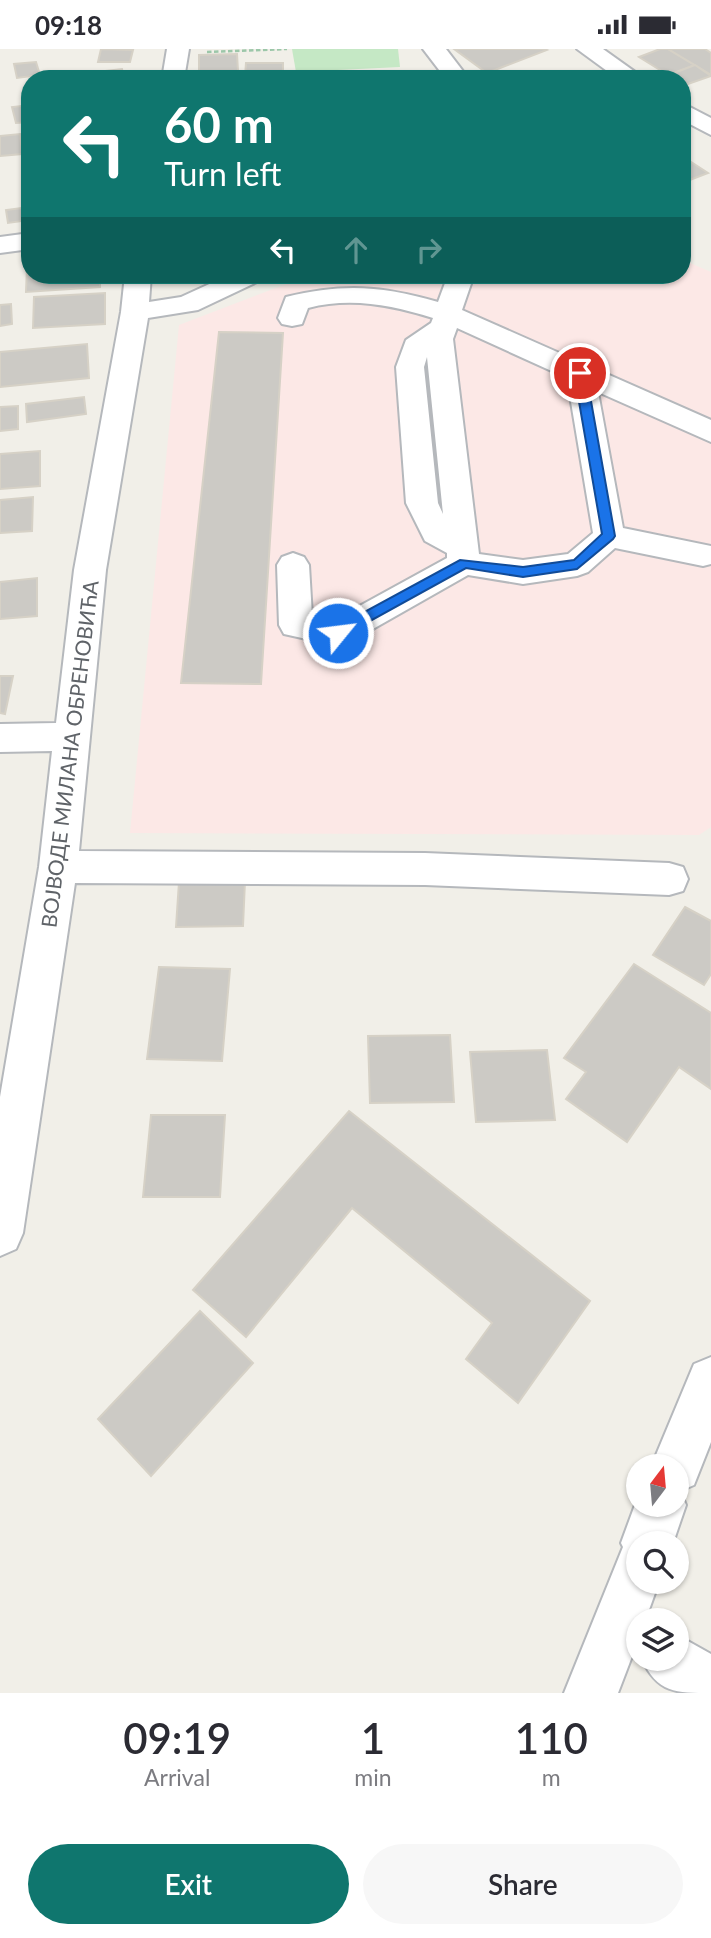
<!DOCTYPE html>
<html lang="en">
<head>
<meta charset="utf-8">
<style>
  :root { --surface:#fff; --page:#f7f7f7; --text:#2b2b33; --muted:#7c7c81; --accent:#0f766e }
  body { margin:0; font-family:Lato,sans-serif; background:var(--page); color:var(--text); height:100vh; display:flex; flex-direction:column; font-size:26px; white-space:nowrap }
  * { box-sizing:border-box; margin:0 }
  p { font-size:23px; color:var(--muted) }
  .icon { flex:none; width:38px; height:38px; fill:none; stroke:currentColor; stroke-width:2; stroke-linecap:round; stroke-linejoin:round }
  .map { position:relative; height:1644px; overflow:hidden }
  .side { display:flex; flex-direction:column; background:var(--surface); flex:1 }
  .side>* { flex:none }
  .hud { position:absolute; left:21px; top:21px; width:670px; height:214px; border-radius:28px; box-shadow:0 2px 5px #0004; background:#0f766e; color:#fff; overflow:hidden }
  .needle { width:46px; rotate:16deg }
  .tools { position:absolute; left:626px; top:1405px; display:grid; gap:14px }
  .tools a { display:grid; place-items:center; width:63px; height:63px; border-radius:50%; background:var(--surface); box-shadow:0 2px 5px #0004; font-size:35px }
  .pin { position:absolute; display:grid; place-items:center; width:60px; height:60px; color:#fff; margin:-30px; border:4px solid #fff; border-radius:50%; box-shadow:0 2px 7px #0007 }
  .me { position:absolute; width:77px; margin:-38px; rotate:61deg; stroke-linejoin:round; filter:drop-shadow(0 0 5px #0008) }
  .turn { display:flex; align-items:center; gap:24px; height:147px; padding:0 28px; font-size:32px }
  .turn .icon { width:91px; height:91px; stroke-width:2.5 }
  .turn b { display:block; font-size:49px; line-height:60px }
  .lanes { display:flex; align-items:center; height:66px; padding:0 28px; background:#0003; justify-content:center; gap:35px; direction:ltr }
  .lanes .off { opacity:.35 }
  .eta { display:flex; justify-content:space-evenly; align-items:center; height:119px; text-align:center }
  .eta b { font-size:42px; font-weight:600; line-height:49px }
  .action { display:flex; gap:14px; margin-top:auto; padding:14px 28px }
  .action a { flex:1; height:80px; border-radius:42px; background:var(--accent); color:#fff; font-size:28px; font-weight:600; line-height:80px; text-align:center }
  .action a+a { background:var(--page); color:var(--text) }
  .status { display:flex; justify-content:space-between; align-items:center; height:49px; padding:0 35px; background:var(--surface); direction:ltr }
  .status svg { height:19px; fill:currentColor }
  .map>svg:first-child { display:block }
  .medical { fill:#fce8e6 }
  .green { fill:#c5e8c5 }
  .building { fill:#cccac5; stroke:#d6d1c6; stroke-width:2 }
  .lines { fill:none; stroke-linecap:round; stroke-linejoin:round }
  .minor-casing { stroke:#b5b8bc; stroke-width:4 }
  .path { stroke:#9cc7a9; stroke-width:2.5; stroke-dasharray:4.5 2.5; stroke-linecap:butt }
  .minor { fill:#fff; fill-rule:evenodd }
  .route { fill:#1a73e8; stroke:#114b97; stroke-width:2 }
  .labels { text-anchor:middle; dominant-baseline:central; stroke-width:6; stroke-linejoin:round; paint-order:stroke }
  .street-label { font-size:21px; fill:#5f6368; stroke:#fff }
</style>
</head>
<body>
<div class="status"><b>09:18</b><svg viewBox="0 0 49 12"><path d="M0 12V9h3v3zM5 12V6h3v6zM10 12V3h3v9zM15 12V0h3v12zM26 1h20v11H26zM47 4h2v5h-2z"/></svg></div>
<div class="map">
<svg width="711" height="1644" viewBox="0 0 711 1644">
  <rect width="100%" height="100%" fill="#f1efe8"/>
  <path class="medical" d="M683 211 711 223V778L699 786 130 784 179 276 310 226H682Z"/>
  <path class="green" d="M292 0H398L400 18 296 23Z"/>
  <g class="building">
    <path d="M101 0 133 1 130 13H98Z"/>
    <path d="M454 0H545L547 1 487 24Z"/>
    <path d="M660 0H668L695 16 668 26 639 8Z"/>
    <path d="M668 0H705L711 4V26Z"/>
    <path d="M237 5 238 22 199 23V6Z"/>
    <path d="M36 13 40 26 17 29 14 15Z"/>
    <path d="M246 14H283V27H245Z"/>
    <path d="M695 16 711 27 682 37V30H670L666 27Z"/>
    <path d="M122 20 124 30H62V27Z"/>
    <path d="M30 56V73L16 74 12 58Z"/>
    <path d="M20 85 22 105 0 107V87Z"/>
    <path d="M682 107 708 124 682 134Z"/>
    <path d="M30 158V171L8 174 6 161Z"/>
    <path d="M27 217H30V226H100V238L26 243Z"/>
    <path d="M105 244V275L33 279 34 248Z"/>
    <path d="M11 255 12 275 0 277V256Z"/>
    <path d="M219 283 283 284 261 635 181 634Z"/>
    <path d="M87 295 89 329 0 338V303Z"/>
    <path d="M84 348 86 365 27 373 26 355Z"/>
    <path d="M18 357V380L0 382V358Z"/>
    <path d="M40 402V437L0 440V405Z"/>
    <path d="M33 448 32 482 0 484V451Z"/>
    <path d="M37 529V567L0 570V533Z"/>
    <path d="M0 627H13L5 665 0 664Z"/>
    <path d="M245 832 243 877 176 878 179 833Z"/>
    <path d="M685 858 711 872V925L704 936 653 906Z"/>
    <path d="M634 915 711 964V1040L679 1018 627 1093 566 1050 586 1023 564 1009Z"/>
    <path d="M159 918 230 920 222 1012 147 1010Z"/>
    <path d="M450 986 454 1053 370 1054 368 987Z"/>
    <path d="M547 1001 555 1071 476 1073 470 1003Z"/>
    <path d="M349 1062 590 1252 518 1354 466 1310 492 1274 352 1159 246 1288 193 1241Z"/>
    <path d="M151 1066H225L220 1148H143Z"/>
    <path d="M200 1262 253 1314 151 1427 98 1370Z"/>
  </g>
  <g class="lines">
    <g class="minor-casing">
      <g id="minor">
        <path d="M167 0H189L184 30H162Z"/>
        <path d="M423 0H446L469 30H446Z"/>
        <path d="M577 0H603L645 30H618Z"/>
        <path d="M682 54 711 69V86L682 71Z"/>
        <path d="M30 184V200L0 204V188Z"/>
        <path d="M125 226H151L149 253 181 248 229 226H263L259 232 198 261 148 269 106 521 79 802 425 804 669 814 683 818 688 830 683 842 669 846 425 836 75 834 23 1184 16 1200 0 1207V1048L39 818 52 702 0 703V675L56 674 74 521 121 263Z"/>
        <path d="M448 226H474L462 261 711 371V393L598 343 623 479 711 497V515L703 517 615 499 588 523 577 527 523 535 468 526 350 593 338 597 284 585 279 576 277 516 282 508 293 504 304 508 309 516 312 567 334 571 447 509V504L425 492 406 454 396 318 406 291 431 274 433 269C391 256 351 248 308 259L302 275 292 277 282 275 278 269 286 248C344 234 382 237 438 253ZM457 279 567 329 593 484 568 505 523 511 479 505 453 290ZM427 308 443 465 438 454 424 318Z"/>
        <path d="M711 1308V1393L694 1436 680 1442 686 1456 673 1494H639V1533H659L645 1572H639V1589L618 1644H564L623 1498 621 1494 639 1445V1456H677V1418H651L694 1315Z"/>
        <path d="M677 1586 711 1605V1644C676 1644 657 1644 642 1610H677Z"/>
      </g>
    </g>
    <path class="path" d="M207 3 287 0"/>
    <use href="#minor" class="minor"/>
  </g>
  <path class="route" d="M580 321 586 324 615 487 613 490 577 520 523 528 466 519 343 587H333V580L460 511 523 518 574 511 602 485 574 324Z"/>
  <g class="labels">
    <g class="street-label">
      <text transform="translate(69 705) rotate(-83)">ВОЈВОДЕ МИЛАНА ОБРЕНОВИЋА</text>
    </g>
  </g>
</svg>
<div class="tools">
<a><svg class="needle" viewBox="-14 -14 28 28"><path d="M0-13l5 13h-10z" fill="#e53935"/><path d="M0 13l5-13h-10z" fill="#7c7c81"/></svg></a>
<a><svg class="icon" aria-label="search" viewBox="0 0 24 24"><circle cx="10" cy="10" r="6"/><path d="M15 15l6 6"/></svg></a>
<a><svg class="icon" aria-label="layers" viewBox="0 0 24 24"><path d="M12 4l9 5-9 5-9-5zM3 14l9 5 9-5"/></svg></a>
</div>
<div class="pin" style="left:580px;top:324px;background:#d93025"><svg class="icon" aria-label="arrive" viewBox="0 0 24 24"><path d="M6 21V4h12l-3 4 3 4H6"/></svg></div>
<svg class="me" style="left:338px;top:584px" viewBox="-20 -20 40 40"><circle r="17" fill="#1a73e8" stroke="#fff" stroke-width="3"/><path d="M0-11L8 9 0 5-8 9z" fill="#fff"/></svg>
<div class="hud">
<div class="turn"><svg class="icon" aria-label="left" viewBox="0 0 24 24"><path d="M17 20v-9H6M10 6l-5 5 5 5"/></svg><div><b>60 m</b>Turn left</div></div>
<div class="lanes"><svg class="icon" aria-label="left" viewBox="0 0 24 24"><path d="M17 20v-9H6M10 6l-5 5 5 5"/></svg><svg class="icon off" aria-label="ahead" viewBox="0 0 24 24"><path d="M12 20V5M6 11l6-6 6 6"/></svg><svg class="icon off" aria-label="right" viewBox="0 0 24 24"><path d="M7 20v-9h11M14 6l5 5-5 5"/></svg></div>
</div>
</div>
<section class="side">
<div class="eta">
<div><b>09:19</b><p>Arrival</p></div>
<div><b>1</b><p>min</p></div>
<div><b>110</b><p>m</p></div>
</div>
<div class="action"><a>Exit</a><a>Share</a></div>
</section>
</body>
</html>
